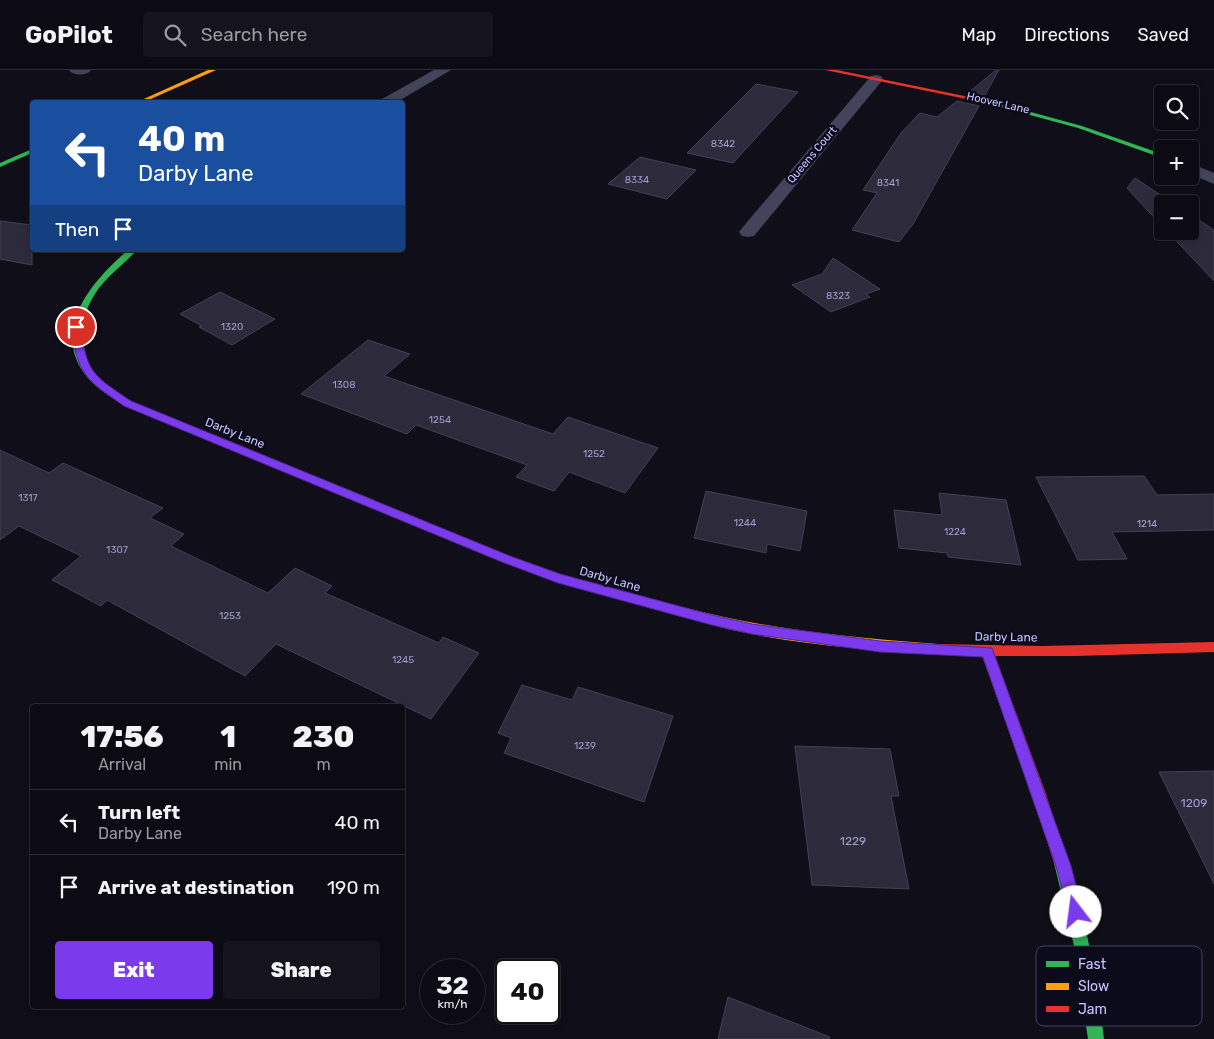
<!DOCTYPE html>
<html lang="en">
<head>
<meta charset="utf-8">
<style>
  :root { --surface:#0c0a12; --page:#15131b; --text:#f1f3f6; --muted:#9a9a9f; --line:#2c2b32; --accent:#7c3aed }
  body { margin:0; font-family:Rubik,sans-serif; background:var(--page); color:var(--text); height:100vh; display:flex; flex-direction:column; font-size:19px; white-space:nowrap }
  * { box-sizing:border-box; margin:0 }
  p { font-size:16px; color:var(--muted) }
  .icon { flex:none; width:28px; height:28px; fill:none; stroke:currentColor; stroke-width:2; stroke-linecap:round; stroke-linejoin:round }
  .map { position:relative; flex:1; overflow:hidden }
  .drawer { position:absolute; left:30px; top:634px; width:375px; height:305px; display:flex; flex-direction:column; background:var(--surface); border-radius:5px; box-shadow:0 2px 8px #0003,0 0 0 1px var(--line) }
  .drawer>* { flex:none }
  .banner { position:absolute; left:30px; top:30px; width:375px; height:152px; border-radius:5px; box-shadow:0 2px 8px #0003,0 0 0 1px var(--line); background:#1a4fa0; color:#fff; overflow:hidden }
  .fabs { position:absolute; left:1154px; top:15px; display:grid; gap:10px }
  .fabs a { display:grid; place-items:center; width:45px; height:45px; border-radius:5px; background:var(--surface); box-shadow:0 2px 8px #0003,0 0 0 1px var(--line); font-size:25px }
  .speed { position:absolute; left:420px; top:889px; display:flex; gap:10px; font-size:25px; font-weight:700; text-align:center }
  .speed>* { display:grid; place-content:center; width:65px; height:65px; border-radius:50%; background:var(--surface); box-shadow:0 2px 8px #0003,0 0 0 1px var(--line); line-height:1 }
  .speed small { font-size:12px; font-weight:400 }
  .speed .limit { border:2px solid #111; border-radius:8px; background:#fff; color:#111 }
  .pin { position:absolute; display:grid; place-items:center; width:42px; height:42px; color:#fff; margin:-21px; border:2px solid #fff; border-radius:50%; box-shadow:0 1px 5px #0007 }
  .me { position:absolute; width:55px; margin:-28px; rotate:345deg; stroke-linejoin:round; filter:drop-shadow(0 0 4px #0008) }
  .turn { display:flex; align-items:center; gap:18px; height:105px; padding:0 25px; font-size:22px }
  .turn .icon { width:65px; height:65px; stroke-width:2.5 }
  .turn b { display:block; font-size:35px; line-height:42px }
  .then { display:flex; align-items:center; height:48px; padding:0 25px; background:#0003; gap:10px; font-size:19px }
  .eta { display:flex; justify-content:space-evenly; align-items:center; height:85px; text-align:center }
  .eta b { font-size:30px; font-weight:800; line-height:35px }
  .action { display:flex; gap:10px; margin-top:auto; padding:10px 25px }
  .action a { flex:1; height:58px; border-radius:5px; background:var(--accent); color:#fff; font-size:20px; font-weight:800; line-height:58px; text-align:center }
  .action a+a { background:var(--page); color:var(--text) }
  ul { padding:0; list-style:none }
  li { display:flex; align-items:center; gap:15px; height:65px; padding:0 25px; border-top:1px solid var(--line) }
  li div { flex:1 }
  li b { display:block; font-size:19px }
  li em { font-style:normal }
  header { display:flex; align-items:center; gap:30px; box-sizing:border-box; height:70px; padding:0 25px; background:var(--surface); border-bottom:1px solid var(--line) }
  header strong { font-size:24px }
  nav { display:flex; gap:28px; margin-inline-start:auto; font-size:18px }
  .search { width:350px; height:45px; background:var(--page); display:flex; align-items:center; gap:12px; box-sizing:border-box; padding:0 18px; border-radius:5px; color:var(--muted); font-size:19px }
  .map>svg:first-child { display:block }
  .building { fill:#2d2b3b; stroke:#424057 }
  .lines { fill:none; stroke-linecap:round; stroke-linejoin:round }
  .lane { fill:#434459; fill-rule:evenodd }
  .street { fill:#434459; fill-rule:evenodd }
  .fast { fill:#30b455; fill-rule:evenodd }
  .slow { fill:#ff9f0a; fill-rule:evenodd }
  .jam { fill:#e5322d; fill-rule:evenodd }
  .route { fill:#7c3aed; stroke:#51269a }
  .labels { text-anchor:middle; dominant-baseline:central; stroke-width:5; stroke-linejoin:round; paint-order:stroke }
  .number-label { font-size:10px; fill:#a09ece }
  .far-street-label { font-size:11px; fill:#c7c5ff; stroke:#0c0b1b }
  .street-label { font-size:12px; fill:#c7c5ff; stroke:#0c0b1b }
  .near-number-label { font-size:12px; fill:#a09ece }
  .key { fill:#0c0b1b; stroke:#44435f; stroke-width:1 }
  .key-label { font-size:14px; fill:#c7c5ff }
</style>
</head>
<body>
<header>
<strong>GoPilot</strong>
<div class="search"><svg class="icon" aria-label="search" viewBox="0 0 24 24"><circle cx="10" cy="10" r="6"/><path d="M15 15l6 6"/></svg>Search here</div>
<nav><a>Map</a><a>Directions</a><a>Saved</a></nav>
</header>
<div class="map">
<svg width="1214" height="969" viewBox="0 0 1214 969">
  <rect width="100%" height="100%" fill="#100e18"/>
  <g class="building">
    <path d="M996 0H999L985 25 969 22Z"/>
    <path d="M756 14 798 22 733 93 687 83Z"/>
    <path d="M957 31 979 36 913 154 899 172 852 160 877 123 863 120 901 63 920 43 937 47Z"/>
    <path d="M640 87 696 100 667 129 608 114Z"/>
    <path d="M1135 108 1174 134H1162V156L1127 118Z"/>
    <path d="M1190 144 1214 160V211L1167 161H1190Z"/>
    <path d="M0 151 32 155V195L0 189Z"/>
    <path d="M833 188 880 219 866 224 870 227 831 242 792 215 822 204Z"/>
    <path d="M220 222 275 249 232 275 199 257 202 256 180 244Z"/>
    <path d="M368 270 410 284 384 306 553 364 568 347 658 378 625 423 569 402 554 421 516 407 527 395 416 355 407 364 301 324Z"/>
    <path d="M0 380 49 403 63 393 163 438 150 448 184 464 171 476 268 523 295 498 332 516 325 523 439 573 443 567 479 583 431 649 276 574 245 606 107 530 101 536 52 510 81 486 19 456 0 470Z"/>
    <path d="M1144 406 1157 425 1214 424V460L1112 462 1127 489 1078 490 1036 407Z"/>
    <path d="M706 421 807 441 800 481 767 474 766 483 694 468Z"/>
    <path d="M939 423 1006 430 1021 495 948 487 947 483 899 478 894 440 942 445Z"/>
    <path d="M522 615 572 630 578 617 673 646 644 732 504 683 511 668 498 663Z"/>
    <path d="M795 676 890 679 899 726H891L909 819 812 815Z"/>
    <path d="M1214 701V814L1159 702Z"/>
    <path d="M728 927 830 967 829 969H718Z"/>
  </g>
  <g class="lines">
    <path class="lane" d="M69 0H91C87 6 73 6 69 0Z"/>
    <g class="street">
      <path d="M434 0H451L397 32H380L382 29Z"/>
      <path d="M876 5 881 6 883 9 881 12 754 166 748 167 742 166 739 162 742 158 871 6Z"/>
      <path d="M1190 93 1214 103V114L1190 104Z"/>
    </g>
    <g class="fast">
      <path d="M976 27 1082 56 1162 84V88L1078 58 974 30 973 29Z"/>
      <path d="M32 79V83L0 97V93Z"/>
      <path d="M128 180H137C125 193 110 204 99 218 81 242 73 278 94 303 104 315 118 323 130 331L374 430 375 433 374 436H366L124 335C111 327 97 319 87 307 49 260 92 211 128 180Z"/>
      <path d="M1061 786 1066 788 1068 793C1086 851 1097 909 1104 969H1088L1075 880 1054 793 1056 788Z"/>
    </g>
    <g class="slow">
      <path d="M208 0H216L144 32H137Z"/>
      <path d="M682 537C766 559 851 568 938 574L942 575 944 579 942 583 938 584C853 579 759 572 678 545L676 542 678 539Z"/>
    </g>
    <g class="jam">
      <path d="M825 0H837L979 29 976 31Z"/>
      <path d="M370 429 510 486 560 504 682 537 686 539 688 542 686 545 682 547 554 511 502 492 366 436 365 433Z"/>
      <path d="M1214 572V582L1076 586H995L1046 724 1068 793 1066 798 1061 800 1056 798 1054 793 1032 724 982 586 938 584 934 583 932 579 934 575 938 574 1042 576Z"/>
    </g>
  </g>
  <path class="route" d="M76 254 81 257C86 303 94 306 131 331L510 486 560 504 712 545 752 554 880 571 992 578 1071 796 1083 842 1081 847 1076 849 1070 847 1068 842 1056 796 983 587 880 582 752 564 712 555 558 513 502 492 124 336C87 310 76 304 72 257Z"/>
  <g class="labels">
    <g class="number-label">
      <text x="723" y="74">8342</text>
      <text x="637" y="110">8334</text>
      <text x="888" y="113">8341</text>
      <text x="838" y="226">8323</text>
      <text x="232" y="257">1320</text>
      <text x="344" y="315">1308</text>
      <text x="440" y="350">1254</text>
      <text x="594" y="384">1252</text>
      <text x="28" y="428">1317</text>
      <text x="745" y="453">1244</text>
      <text x="1147" y="454">1214</text>
      <text x="955" y="462">1224</text>
      <text x="117" y="480">1307</text>
      <text x="230" y="546">1253</text>
      <text x="403" y="590">1245</text>
      <text x="585" y="676">1239</text>
    </g>
    <g class="far-street-label">
      <text transform="translate(998 33) rotate(13)">Hoover Lane</text>
      <text transform="translate(812 85) rotate(-50)">Queens Court</text>
    </g>
    <g class="street-label">
      <text transform="translate(235 363) rotate(22)">Darby Lane</text>
      <text transform="translate(610 509) rotate(16)">Darby Lane</text>
      <text transform="translate(1006 567) rotate(1)">Darby Lane</text>
    </g>
    <g class="near-number-label">
      <text x="1194" y="733">1209</text>
      <text x="853" y="771">1229</text>
    </g>
  </g>
  <rect x="1036" y="876" width="166" height="80" rx="8" class="key"/>
  <rect x="1046" y="891" width="23" height="6" fill="#30b455"/>
  <rect x="1046" y="913" width="23" height="7" fill="#ff9f0a"/>
  <rect x="1046" y="936" width="23" height="6" fill="#e5322d"/>
  <g class="key-label">
    <text x="1078" y="899">Fast</text>
    <text x="1078" y="921">Slow</text>
    <text x="1078" y="944">Jam</text>
  </g>
</svg>
<div class="fabs">
<a><svg class="icon" aria-label="search" viewBox="0 0 24 24"><circle cx="10" cy="10" r="6"/><path d="M15 15l6 6"/></svg></a>
<a>+</a>
<a>−</a>
</div>
<div class="speed"><div>32<small>km/h</small></div><div class="limit">40</div></div>
<div class="pin" style="left:76px;top:257px;background:#d93025"><svg class="icon" aria-label="arrive" viewBox="0 0 24 24"><path d="M6 21V4h12l-3 4 3 4H6"/></svg></div>
<svg class="me" style="left:1076px;top:842px" viewBox="-20 -20 40 40"><circle r="19" fill="#fff"/><path d="M0-13L10 11 0 6-10 11z" fill="#7c3aed"/></svg>
<div class="banner">
<div class="turn"><svg class="icon" aria-label="left" viewBox="0 0 24 24"><path d="M17 20v-9H6M10 6l-5 5 5 5"/></svg><div><b>40 m</b>Darby Lane</div></div>
<div class="then">Then<svg class="icon" aria-label="arrive" viewBox="0 0 24 24"><path d="M6 21V4h12l-3 4 3 4H6"/></svg></div>
</div>
<section class="drawer">
<div class="eta">
<div><b>17:56</b><p>Arrival</p></div>
<div><b>1</b><p>min</p></div>
<div><b>230</b><p>m</p></div>
</div>
<ul>
<li><svg class="icon" aria-label="left" viewBox="0 0 24 24"><path d="M17 20v-9H6M10 6l-5 5 5 5"/></svg><div><b>Turn left</b><p>Darby Lane</p></div><em>40 m</em></li>
<li><svg class="icon" aria-label="arrive" viewBox="0 0 24 24"><path d="M6 21V4h12l-3 4 3 4H6"/></svg><div><b>Arrive at destination</b></div><em>190 m</em></li>
</ul>
<div class="action"><a>Exit</a><a>Share</a></div>
</section>
</div>
</body>
</html>
